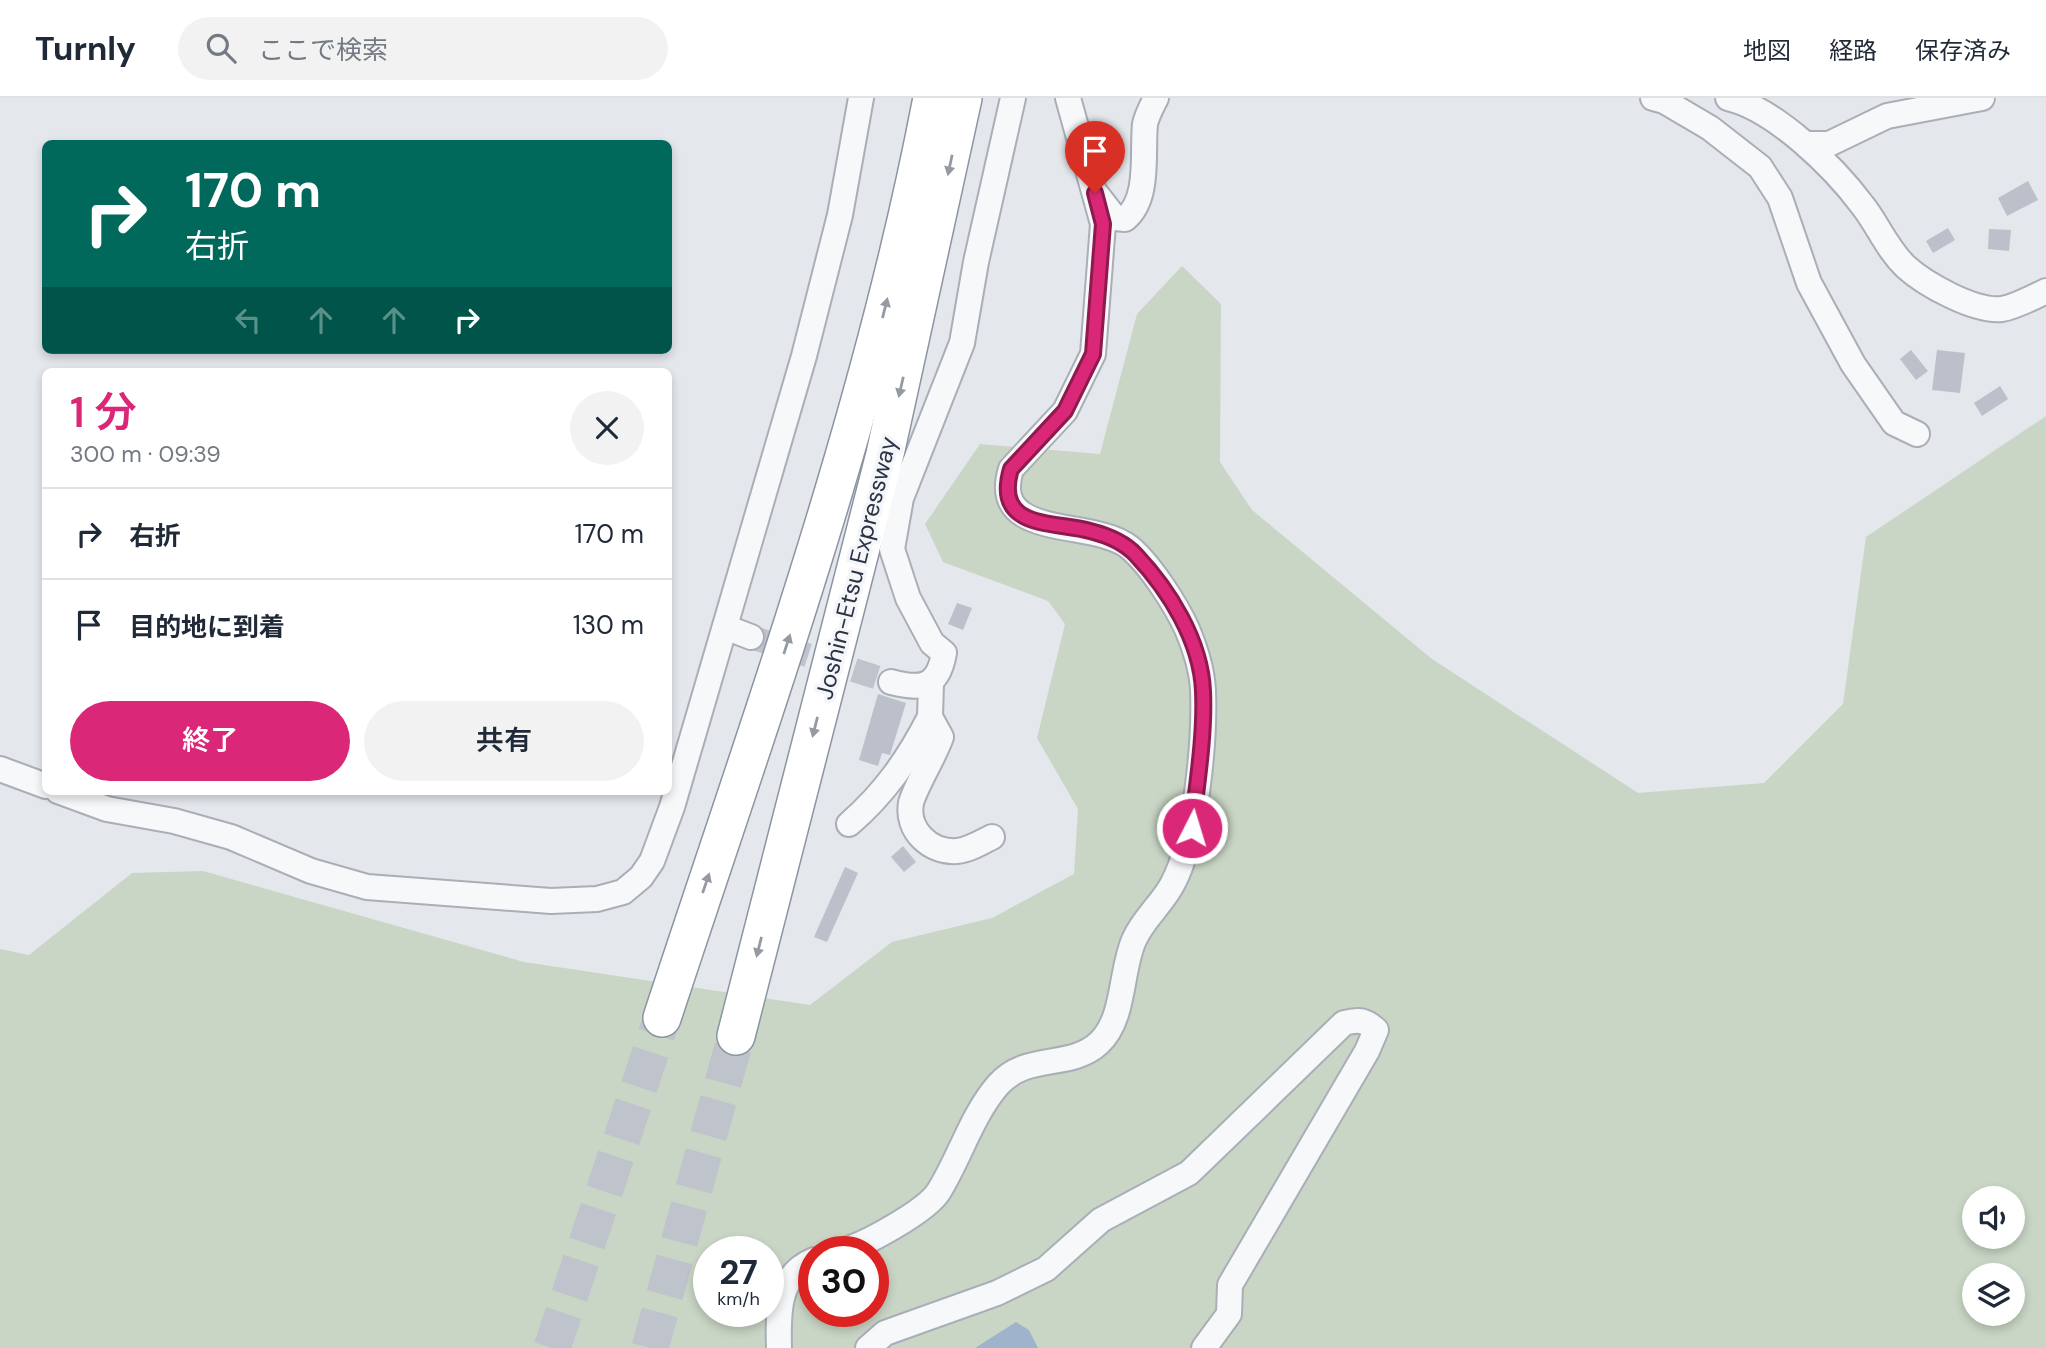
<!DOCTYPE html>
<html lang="ja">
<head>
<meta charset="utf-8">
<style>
  :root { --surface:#fff; --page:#f2f2f3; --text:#1f2937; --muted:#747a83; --line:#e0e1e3; --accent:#db2777 }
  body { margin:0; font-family:"DM Sans","Noto Sans JP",sans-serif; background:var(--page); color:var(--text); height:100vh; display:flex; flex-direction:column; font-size:26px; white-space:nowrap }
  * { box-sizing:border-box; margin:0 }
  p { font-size:23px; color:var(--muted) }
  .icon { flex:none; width:38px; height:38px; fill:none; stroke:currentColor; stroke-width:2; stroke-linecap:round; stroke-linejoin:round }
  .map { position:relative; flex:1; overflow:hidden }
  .side { position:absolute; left:42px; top:270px; width:630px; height:427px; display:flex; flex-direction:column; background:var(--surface); border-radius:10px; box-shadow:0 4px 10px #0003 }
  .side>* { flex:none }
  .guide { position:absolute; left:42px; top:42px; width:630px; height:214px; border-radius:10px; box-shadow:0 4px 10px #0003; background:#00695c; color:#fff; overflow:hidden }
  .tools { position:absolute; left:1962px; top:1088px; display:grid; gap:14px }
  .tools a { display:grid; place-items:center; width:63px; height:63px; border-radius:50%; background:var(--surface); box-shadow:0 4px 10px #0003; font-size:35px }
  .speed { position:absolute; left:693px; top:1138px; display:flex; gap:14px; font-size:35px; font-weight:700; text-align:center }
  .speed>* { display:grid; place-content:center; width:91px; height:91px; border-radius:50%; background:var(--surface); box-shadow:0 4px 10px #0003; line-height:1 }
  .speed small { font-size:18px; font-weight:400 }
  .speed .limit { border:10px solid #d22; background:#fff; color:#111 }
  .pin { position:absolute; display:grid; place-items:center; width:60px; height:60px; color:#fff; margin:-72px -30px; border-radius:50% 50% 50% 0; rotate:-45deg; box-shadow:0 0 7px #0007 }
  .pin .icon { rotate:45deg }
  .me { position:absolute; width:77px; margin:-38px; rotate:5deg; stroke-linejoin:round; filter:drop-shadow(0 0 5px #0008) }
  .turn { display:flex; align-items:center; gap:24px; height:147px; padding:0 28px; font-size:32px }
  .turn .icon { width:91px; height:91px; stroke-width:2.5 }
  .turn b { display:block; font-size:49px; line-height:60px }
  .lanes { display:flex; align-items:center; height:66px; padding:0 28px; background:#0003; justify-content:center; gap:35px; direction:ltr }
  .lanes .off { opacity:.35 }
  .round { display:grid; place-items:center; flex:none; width:74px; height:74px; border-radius:37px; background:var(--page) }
  .head { display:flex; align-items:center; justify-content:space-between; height:119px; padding:0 28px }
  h1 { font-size:42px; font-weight:600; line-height:52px; color:var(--accent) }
  .button { display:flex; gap:14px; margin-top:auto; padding:14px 28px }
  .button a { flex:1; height:80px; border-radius:42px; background:var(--accent); color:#fff; font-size:28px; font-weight:600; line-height:80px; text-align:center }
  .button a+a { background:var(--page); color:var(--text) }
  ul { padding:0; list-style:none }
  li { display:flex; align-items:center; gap:21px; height:91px; padding:0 28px; border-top:2px solid var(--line) }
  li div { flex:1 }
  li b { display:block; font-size:26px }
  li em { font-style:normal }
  header { display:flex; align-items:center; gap:42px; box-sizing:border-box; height:98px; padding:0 35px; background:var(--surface); border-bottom:2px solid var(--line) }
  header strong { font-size:33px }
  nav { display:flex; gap:38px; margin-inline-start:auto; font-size:24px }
  .search { width:490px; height:63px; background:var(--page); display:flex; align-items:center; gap:18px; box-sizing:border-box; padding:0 24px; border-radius:38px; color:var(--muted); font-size:26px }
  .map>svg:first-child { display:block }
  .green { fill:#c9d6c5; fill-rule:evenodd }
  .water { fill:#9fb4cc }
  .building { fill:#bbc0ca }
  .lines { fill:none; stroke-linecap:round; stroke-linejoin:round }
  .minor-tunnel { stroke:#bfc3cb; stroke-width:24; stroke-dasharray:24 12; stroke-linecap:butt }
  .highway-tunnel { stroke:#bfc3cb; stroke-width:37; stroke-dasharray:37 18; stroke-linecap:butt }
  .minor-casing { stroke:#a9aeb7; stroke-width:28 }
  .highway-casing { stroke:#8b94a3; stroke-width:40 }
  .minor { stroke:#f7f8fa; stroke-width:24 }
  .highway { stroke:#fff; stroke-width:37 }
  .oneway { fill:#959aa2 }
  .route-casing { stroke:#8e194d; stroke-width:18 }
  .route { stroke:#db2777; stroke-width:12 }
  .labels { text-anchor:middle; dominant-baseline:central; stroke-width:7; stroke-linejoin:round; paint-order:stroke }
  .street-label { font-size:24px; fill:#2b3445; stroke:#f4f6f9 }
</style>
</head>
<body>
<header>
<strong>Turnly</strong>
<div class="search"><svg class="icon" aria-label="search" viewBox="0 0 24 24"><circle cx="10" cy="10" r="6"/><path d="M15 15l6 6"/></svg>ここで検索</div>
<nav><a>地図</a><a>経路</a><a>保存済み</a></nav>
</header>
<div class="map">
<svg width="2046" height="1250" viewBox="0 0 2046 1250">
  <rect width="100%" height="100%" fill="#e4e7ec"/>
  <path class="green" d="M1182 168 1221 206 1220 364 1252 412 1432 561 1638 695 1764 685 1843 606 1866 439 2046 318V1250H0V851L29 857 132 775 203 773 524 864 810 907 892 844 992 820 1074 776 1078 711 1037 640 1065 526 1048 503 943 464 925 426 980 346 1100 356 1137 216ZM1974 1101H2012V1139H1974ZM709 1153H768V1213H709ZM814 1153H873V1213H814ZM1974 1178H2012V1216H1974Z"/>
  <path class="water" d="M1016 1224 1029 1232 1038 1250H975Z"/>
  <g class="building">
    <path d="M2028 83 2038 102 2007 118 1998 100Z"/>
    <path d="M1948 130 1955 142 1933 155 1926 143Z"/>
    <path d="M1989 131 2011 132 2009 153 1988 151Z"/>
    <path d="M1911 252 1928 273 1916 282 1900 261Z"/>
    <path d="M1937 252 1965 255 1960 295 1932 292Z"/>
    <path d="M2000 288 2008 301 1982 318 1974 305Z"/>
    <path d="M957 505 972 510 963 532 948 526Z"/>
    <path d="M878 596 906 605 890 657 882 655 878 668 859 662Z"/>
    <path d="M903 748 916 764 904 774 891 759Z"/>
    <path d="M845 769 858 775 827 844 814 839Z"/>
  </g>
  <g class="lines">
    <path class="minor-tunnel" d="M751 539 891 584"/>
    <g class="highway-tunnel">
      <path d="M552 1250 662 920"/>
      <path d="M650 1250 736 938"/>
    </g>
    <g class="minor-casing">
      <g id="minor">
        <path d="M1653 0 1664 3 1710 30 1760 69 1780 100 1809 185 1853 266 1894 325 1917 336"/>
        <path d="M1728 0C1775 11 1834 69 1863 108 1878 127 1887 151 1906 169 1925 186 1974 214 2002 211 2015 209 2034 199 2046 193"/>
        <path d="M1806 46H1829L1887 18 1982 0"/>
        <path d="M1098 98 1115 120 1125 121C1150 101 1142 55 1145 26 1147 17 1152 8 1156 0"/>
        <path d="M725 529 751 539"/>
        <path d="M891 584C921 592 938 590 944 555L932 545 908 500 892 451 901 400 962 245 976 164 1013 0"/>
        <path d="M931 585 930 619 941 639C934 659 915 689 911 705 906 732 930 755 957 753 969 752 982 744 992 739"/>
        <path d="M0 671 46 688"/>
        <path d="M58 693 107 711 174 723 231 739 311 773 367 789 551 803 597 801 623 794 641 779 652 763 672 709 804 258 840 117 861 0"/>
        <path d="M849 726C885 695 909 660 930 619"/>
        <path d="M841 1153C863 1148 927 1113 939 1093 960 1059 972 1017 998 987 1027 954 1070 972 1099 945 1125 921 1120 874 1134 842 1143 821 1163 805 1173 785 1196 742 1205 642 1203 592 1202 572 1195 550 1187 531 1176 507 1150 466 1129 449 1092 420 989 443 1011 371L1065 313 1093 256 1103 126 1068 0"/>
        <path d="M779 1250C778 1216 777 1177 814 1162"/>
        <path d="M868 1250 885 1235 997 1195 1046 1171 1101 1122 1189 1075 1344 925C1359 921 1365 922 1376 932L1367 953 1230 1187 1229 1216 1204 1250"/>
      </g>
    </g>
    <g class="highway-casing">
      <g id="highway">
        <path d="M662 920C762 616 872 315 932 0"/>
        <path d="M736 938 885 356 963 0"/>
      </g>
    </g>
    <use href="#minor" class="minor"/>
    <use href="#highway" class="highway"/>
  </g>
  <defs><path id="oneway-solid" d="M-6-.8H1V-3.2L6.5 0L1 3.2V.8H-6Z" transform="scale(1.75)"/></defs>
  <g class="oneway">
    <use href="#oneway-solid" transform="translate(950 67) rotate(102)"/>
    <use href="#oneway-solid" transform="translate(885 210) rotate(-76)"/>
    <use href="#oneway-solid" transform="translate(901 289) rotate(103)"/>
    <use href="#oneway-solid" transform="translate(787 546) rotate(-72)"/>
    <use href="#oneway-solid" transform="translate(815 629) rotate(104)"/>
    <use href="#oneway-solid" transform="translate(706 785) rotate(-71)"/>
    <use href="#oneway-solid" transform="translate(759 849) rotate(104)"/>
  </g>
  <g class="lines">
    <g class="route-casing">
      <path id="route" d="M1095 95 1103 126 1093 256 1065 313 1011 371C993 432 1054 423 1090 433 1106 437 1125 445 1136 457 1169 492 1201 543 1203 593 1205 638 1197 685 1192 730"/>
    </g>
    <use href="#route" class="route"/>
  </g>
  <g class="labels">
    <g class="street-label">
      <text transform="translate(856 470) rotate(-76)">Joshin-Etsu Expressway</text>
    </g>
  </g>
</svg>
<div class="tools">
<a><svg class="icon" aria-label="sound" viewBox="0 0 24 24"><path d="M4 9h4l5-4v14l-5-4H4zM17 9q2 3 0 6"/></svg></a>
<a><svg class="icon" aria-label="layers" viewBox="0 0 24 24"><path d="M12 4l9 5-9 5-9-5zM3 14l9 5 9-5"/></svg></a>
</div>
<div class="speed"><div>27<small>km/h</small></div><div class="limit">30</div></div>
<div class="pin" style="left:1095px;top:95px;background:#d93025"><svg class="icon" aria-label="arrive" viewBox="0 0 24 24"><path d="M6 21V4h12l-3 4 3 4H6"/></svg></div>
<svg class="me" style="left:1192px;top:730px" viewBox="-20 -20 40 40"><circle r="17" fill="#db2777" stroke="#fff" stroke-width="3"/><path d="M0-11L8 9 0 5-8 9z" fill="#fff"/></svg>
<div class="guide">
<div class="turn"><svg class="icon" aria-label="right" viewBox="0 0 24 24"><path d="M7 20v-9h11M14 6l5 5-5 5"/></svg><div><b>170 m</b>右折</div></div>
<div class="lanes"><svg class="icon off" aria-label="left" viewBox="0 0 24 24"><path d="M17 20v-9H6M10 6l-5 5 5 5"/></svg><svg class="icon off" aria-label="ahead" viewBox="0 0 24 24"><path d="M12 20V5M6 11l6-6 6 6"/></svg><svg class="icon off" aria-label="ahead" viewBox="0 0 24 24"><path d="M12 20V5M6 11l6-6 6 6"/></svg><svg class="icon" aria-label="right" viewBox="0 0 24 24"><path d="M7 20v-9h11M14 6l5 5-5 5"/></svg></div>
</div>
<section class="side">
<div class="head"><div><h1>1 分</h1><p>300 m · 09:39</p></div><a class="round"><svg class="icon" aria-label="close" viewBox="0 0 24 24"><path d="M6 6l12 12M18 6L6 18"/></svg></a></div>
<ul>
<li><svg class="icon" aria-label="right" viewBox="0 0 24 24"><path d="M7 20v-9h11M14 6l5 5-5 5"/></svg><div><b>右折</b></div><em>170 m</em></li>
<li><svg class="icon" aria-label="arrive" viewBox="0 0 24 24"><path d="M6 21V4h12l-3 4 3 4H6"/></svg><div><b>目的地に到着</b></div><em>130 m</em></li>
</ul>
<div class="button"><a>終了</a><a>共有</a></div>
</section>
</div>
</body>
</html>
